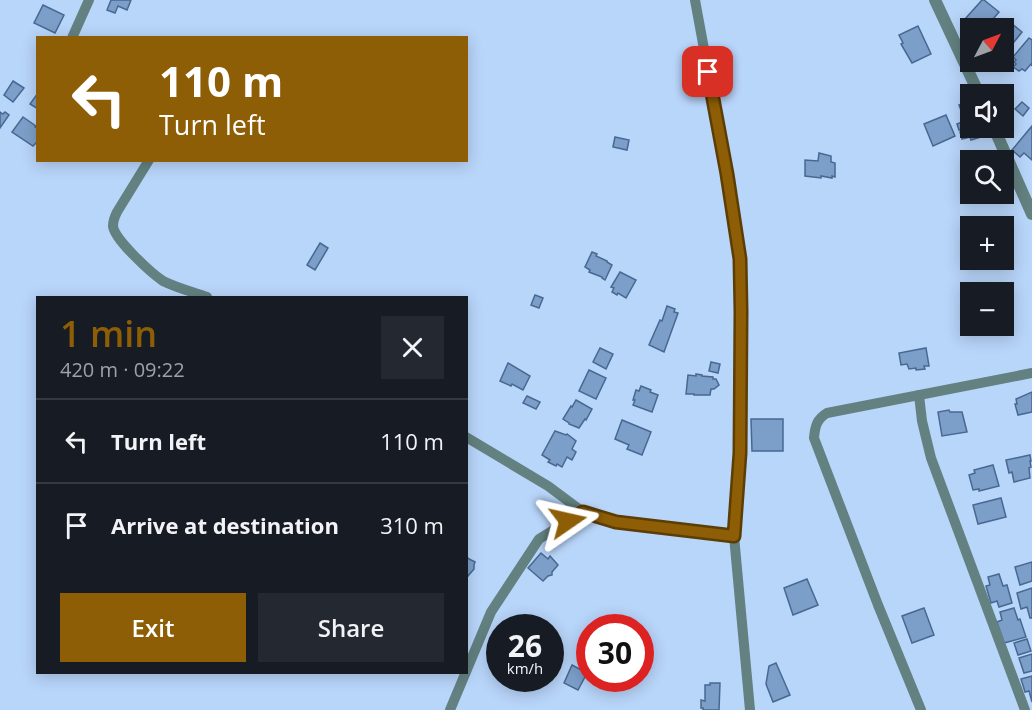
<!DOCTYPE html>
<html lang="en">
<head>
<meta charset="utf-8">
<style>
  :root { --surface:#171b24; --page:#242831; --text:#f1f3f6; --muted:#9ea1a6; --line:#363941; --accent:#8d5e06 }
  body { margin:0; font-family:"Open Sans",sans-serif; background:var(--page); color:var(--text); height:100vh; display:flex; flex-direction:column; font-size:22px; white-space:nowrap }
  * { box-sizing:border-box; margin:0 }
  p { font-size:20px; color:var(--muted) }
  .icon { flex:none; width:33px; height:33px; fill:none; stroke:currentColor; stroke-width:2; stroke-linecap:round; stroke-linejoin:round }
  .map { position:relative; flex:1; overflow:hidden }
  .sheet { position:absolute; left:36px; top:296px; width:432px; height:378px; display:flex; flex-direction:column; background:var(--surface); border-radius:0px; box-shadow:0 3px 15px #0003 }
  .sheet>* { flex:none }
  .hud { position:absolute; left:36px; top:36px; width:432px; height:126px; border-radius:0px; box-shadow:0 3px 15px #0003; background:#8d5e06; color:#fff; overflow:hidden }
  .needle { width:39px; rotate:49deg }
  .controls { position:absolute; left:960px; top:18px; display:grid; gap:12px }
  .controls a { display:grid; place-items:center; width:54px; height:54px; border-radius:0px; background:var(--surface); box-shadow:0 3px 15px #0003; font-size:30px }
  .speed { position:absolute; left:486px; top:614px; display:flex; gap:12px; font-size:30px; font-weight:700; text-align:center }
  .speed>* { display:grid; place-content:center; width:78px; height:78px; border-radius:50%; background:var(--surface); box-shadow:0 3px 15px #0003; line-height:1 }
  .speed small { font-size:15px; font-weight:400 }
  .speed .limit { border:9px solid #d22; background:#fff; color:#111 }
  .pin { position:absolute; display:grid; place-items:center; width:51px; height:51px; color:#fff; margin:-26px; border-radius:12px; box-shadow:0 3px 9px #0006 }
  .me { position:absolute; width:66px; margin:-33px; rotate:79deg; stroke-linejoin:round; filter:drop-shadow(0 0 4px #0008) }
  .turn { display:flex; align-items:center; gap:21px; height:126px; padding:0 24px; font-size:27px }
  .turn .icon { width:78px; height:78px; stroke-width:2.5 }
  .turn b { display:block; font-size:42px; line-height:51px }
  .round { display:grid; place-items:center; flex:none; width:63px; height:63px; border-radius:0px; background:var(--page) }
  .summary { display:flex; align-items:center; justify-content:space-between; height:102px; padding:0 24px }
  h1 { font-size:36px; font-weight:600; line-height:45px; color:var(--accent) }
  .button { display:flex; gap:12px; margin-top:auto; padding:12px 24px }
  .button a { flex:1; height:69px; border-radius:0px; background:var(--accent); color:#fff; font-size:24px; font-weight:600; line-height:69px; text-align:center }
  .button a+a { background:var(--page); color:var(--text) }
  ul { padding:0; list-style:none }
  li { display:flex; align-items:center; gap:18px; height:84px; padding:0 24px; border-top:2px solid var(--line) }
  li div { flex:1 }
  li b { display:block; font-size:22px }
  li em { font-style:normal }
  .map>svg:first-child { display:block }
  .building { fill:#7c9fca; stroke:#486891; stroke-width:1.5 }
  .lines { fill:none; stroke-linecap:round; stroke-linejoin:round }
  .minor { stroke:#638180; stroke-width:10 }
  .tertiary { stroke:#638180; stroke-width:12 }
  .route-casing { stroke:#5c3d04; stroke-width:15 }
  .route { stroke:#8d5e06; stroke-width:10 }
</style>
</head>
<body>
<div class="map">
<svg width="1032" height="710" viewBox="0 0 1032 710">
  <rect width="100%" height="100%" fill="#b8d5fa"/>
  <g class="building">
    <path d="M111 0H131L127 10 118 6 115 13 107 10Z"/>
    <path d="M982 0H984L999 12 987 26 986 24 983 28H977L968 23 970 21 966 18Z"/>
    <path d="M43 5 64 15 55 33 34 23Z"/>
    <path d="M1006 19 1022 32 1010 47 1008 45 1004 50V28H998Z"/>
    <path d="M918 26 931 54 912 63 901 44 903 43 899 35Z"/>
    <path d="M1029 38 1032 40V66L1031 64 1025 71 1022 69 1019 71 1013 67 1016 64 1014 62 1016 60 1013 57Z"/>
    <path d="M13 81 24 88 13 102 4 95Z"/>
    <path d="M38 93V109L30 104Z"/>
    <path d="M967 102 969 110 962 113 959 105Z"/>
    <path d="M1022 102 1029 108 1023 116 1015 109Z"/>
    <path d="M0 112 3 114 5 112 9 115 0 128Z"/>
    <path d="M946 115 955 136 933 146 924 124Z"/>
    <path d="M23 117 36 126 35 127 38 129V141L33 146 12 132Z"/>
    <path d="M970 119V126L959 130 957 124Z"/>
    <path d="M1032 126V160L1024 153 1020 157 1012 150Z"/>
    <path d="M978 128 981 137 971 140 970 137 962 139 960 132Z"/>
    <path d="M615 137 629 140 627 150 613 147Z"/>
    <path d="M819 153 831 156V162L835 163V177L832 176V178L821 176V178L805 176V160L818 161Z"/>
    <path d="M320 243 328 248 315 270 307 265Z"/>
    <path d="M592 252 597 254 596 256 607 261V262L612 265 605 280 602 278V277L589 272 590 270 585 267Z"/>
    <path d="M620 272 636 280 626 298 618 293 617 295 612 292 614 288 611 287Z"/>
    <path d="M535 295 543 298 539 308 531 305Z"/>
    <path d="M667 306 675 309 674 312 678 313 664 352 649 345 660 320 662 321Z"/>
    <path d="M600 348 613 354 606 369 593 362Z"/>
    <path d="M926 348 929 366H924L925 369 916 370V368L909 369 907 364 901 365 899 353Z"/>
    <path d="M711 362 720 364 718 373 709 371Z"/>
    <path d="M508 363 530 376 523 390 512 384 511 386 500 381Z"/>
    <path d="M589 370 606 378 596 399 579 391Z"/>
    <path d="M696 374 702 375V376L713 377V379H716L719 385 714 389H711L710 395H694V394H686L688 375 696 376Z"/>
    <path d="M641 386 651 390 650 392 658 395 652 412 633 405 635 400H633L636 390 639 391Z"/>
    <path d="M1032 392V412L1018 415 1015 404H1017L1016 399Z"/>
    <path d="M527 396 540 402 536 409 523 403Z"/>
    <path d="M576 400 592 409 586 420 585 419 579 428 569 424V423L563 419 571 406 572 407Z"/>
    <path d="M949 410 950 412H962L967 432 942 436 938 412Z"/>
    <path d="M751 419H783V451H752Z"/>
    <path d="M622 420 651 432 642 455 627 449 629 445 615 439Z"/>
    <path d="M555 431 566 435 567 434 576 441 572 449 576 452 572 460 567 457 562 467 557 464 556 466 548 462 550 460 542 455Z"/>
    <path d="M1030 455 1031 461H1030L1031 467 1029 468 1030 478 1014 482 1012 472 1009 473 1006 460Z"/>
    <path d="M993 465 999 486 979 491V489L973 490 969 475 975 473 974 470Z"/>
    <path d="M1001 498 1006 517 978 524 973 505Z"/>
    <path d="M541 553 548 559 550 556 558 565 552 572V575L548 576 543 581 528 568Z"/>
    <path d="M466 556 469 559 475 562 474 565V569L468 576 466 575Z"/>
    <path d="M1032 562V581L1020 585 1015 567Z"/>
    <path d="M999 574 1003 586 1007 585 1012 603 999 607 997 601 991 603 986 586 990 585 988 577Z"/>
    <path d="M807 579 818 605 793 615 784 588Z"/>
    <path d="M1032 588V618H1030L1027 607 1021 609 1017 593Z"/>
    <path d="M924 608 934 635 912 643 902 616Z"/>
    <path d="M1014 608 1018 620 1020 619 1026 637 1004 643 997 622 1002 620 1000 612Z"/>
    <path d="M1027 639 1031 651 1018 655 1014 643Z"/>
    <path d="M1032 654V671L1024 673 1019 658Z"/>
    <path d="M776 663 790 695 773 702 766 684 769 666Z"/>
    <path d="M572 665 587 673 578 690 564 683Z"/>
    <path d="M1032 676V702L1029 691 1025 692 1021 679Z"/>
    <path d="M710 683H720L719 710H703V708H701V700L705 701V685H710Z"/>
  </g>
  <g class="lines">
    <g class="minor">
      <path d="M695 0 727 174 740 259 741 312 739 453 734 536 750 710"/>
      <path d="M72 38 89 0"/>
      <path d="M149 160 117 212C115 216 113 221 113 226 114 239 151 273 163 281 177 288 193 292 207 297"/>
      <path d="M919 395 922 421 931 458 1025 710"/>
      <path d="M466 437 548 486 583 512 616 522 734 536"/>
      <path d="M450 710 491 612 539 539 583 512"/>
      <path d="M921 710 878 605 814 438C815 426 817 419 827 413L1032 373"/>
    </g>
    <g class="tertiary">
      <path d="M935 0 979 94"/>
      <path d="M994 128 1032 214"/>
    </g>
  </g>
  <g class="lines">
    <g class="route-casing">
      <path id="route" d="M568 521 583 512 616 522 734 536 740 453 741 312 740 259 727 174 708 72"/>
    </g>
    <use href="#route" class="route"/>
  </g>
</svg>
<div class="controls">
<a><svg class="needle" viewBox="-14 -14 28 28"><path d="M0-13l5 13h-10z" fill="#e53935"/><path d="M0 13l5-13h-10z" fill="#9ea1a6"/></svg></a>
<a><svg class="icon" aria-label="sound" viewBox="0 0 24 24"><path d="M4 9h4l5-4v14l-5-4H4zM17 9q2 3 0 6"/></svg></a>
<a><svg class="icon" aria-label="search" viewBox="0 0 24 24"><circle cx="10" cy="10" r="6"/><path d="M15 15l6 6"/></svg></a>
<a>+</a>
<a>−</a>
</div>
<div class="speed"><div>26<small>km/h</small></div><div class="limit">30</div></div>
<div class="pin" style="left:708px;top:72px;background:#d93025"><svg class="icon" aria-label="arrive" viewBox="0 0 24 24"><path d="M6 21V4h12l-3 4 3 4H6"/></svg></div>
<svg class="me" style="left:568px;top:521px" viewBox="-20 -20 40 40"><path d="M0-17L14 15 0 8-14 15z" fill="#8d5e06" stroke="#fff" stroke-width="4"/></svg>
<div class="hud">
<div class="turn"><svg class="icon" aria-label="left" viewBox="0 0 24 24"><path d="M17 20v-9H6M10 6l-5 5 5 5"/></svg><div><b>110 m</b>Turn left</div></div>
</div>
<section class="sheet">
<div class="summary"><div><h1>1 min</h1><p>420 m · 09:22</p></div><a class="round"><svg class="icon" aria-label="close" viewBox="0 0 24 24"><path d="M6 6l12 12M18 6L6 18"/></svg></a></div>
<ul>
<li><svg class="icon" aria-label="left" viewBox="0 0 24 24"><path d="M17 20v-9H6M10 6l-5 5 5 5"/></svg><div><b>Turn left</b></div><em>110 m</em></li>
<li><svg class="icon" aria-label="arrive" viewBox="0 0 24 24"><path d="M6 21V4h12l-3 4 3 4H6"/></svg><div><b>Arrive at destination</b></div><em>310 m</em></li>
</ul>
<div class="button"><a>Exit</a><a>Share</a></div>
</section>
</div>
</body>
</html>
